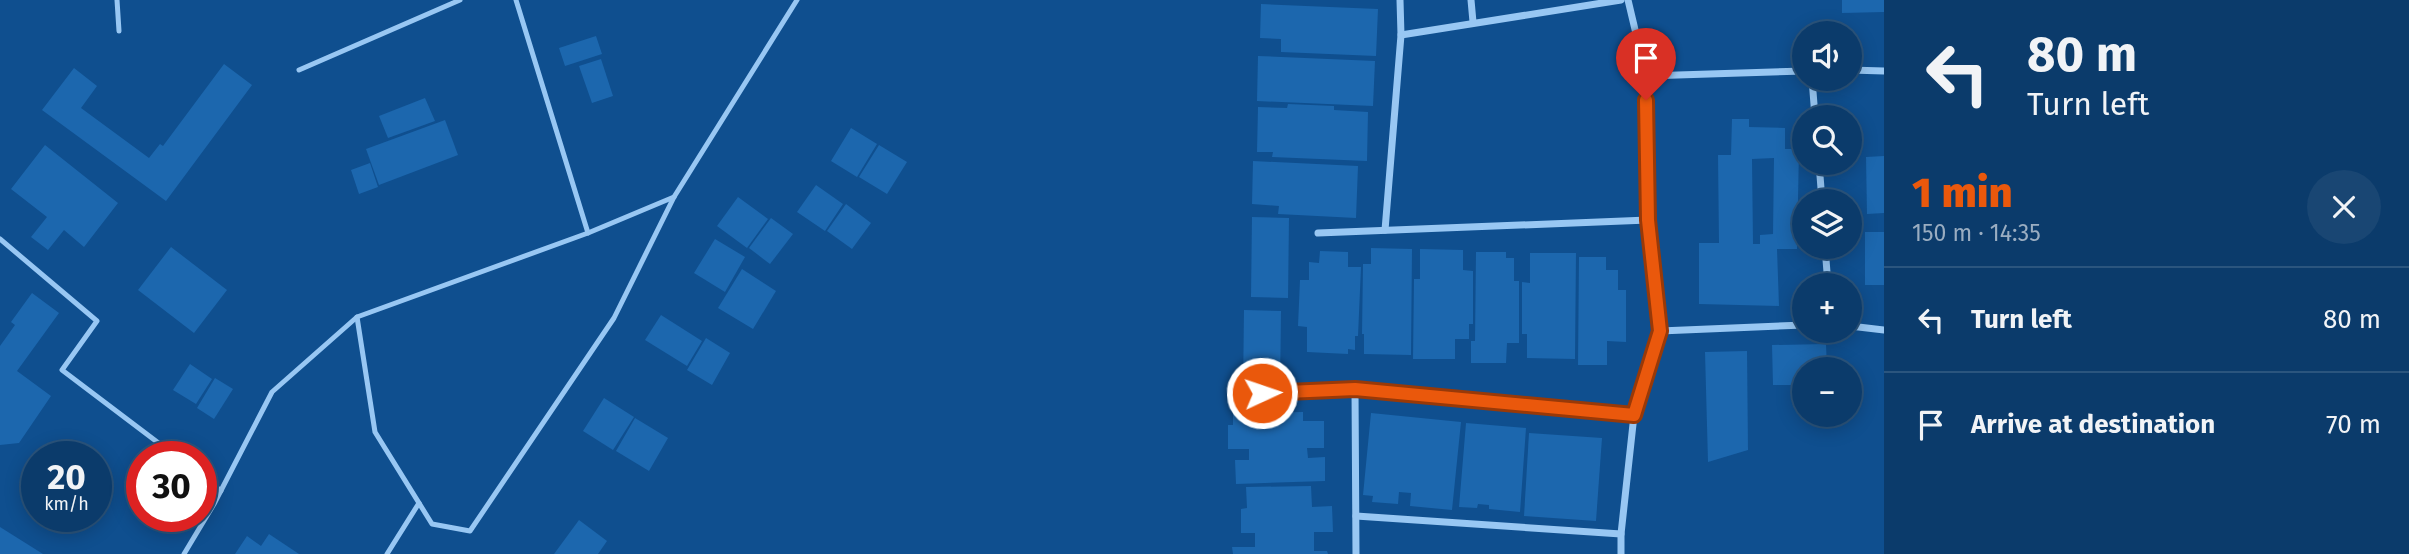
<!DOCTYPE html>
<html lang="en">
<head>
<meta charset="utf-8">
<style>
  :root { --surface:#0b3b6b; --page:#194673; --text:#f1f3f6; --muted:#9aadc1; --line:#2b557e; --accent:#ea580c }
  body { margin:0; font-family:"Fira Sans",sans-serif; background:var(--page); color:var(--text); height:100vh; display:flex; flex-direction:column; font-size:26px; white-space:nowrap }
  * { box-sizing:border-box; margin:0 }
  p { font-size:23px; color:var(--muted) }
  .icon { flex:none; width:38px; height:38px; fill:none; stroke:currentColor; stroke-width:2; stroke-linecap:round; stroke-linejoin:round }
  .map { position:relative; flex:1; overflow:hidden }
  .details { display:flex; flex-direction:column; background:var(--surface); width:525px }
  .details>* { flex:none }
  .hud { background:#0b3b6b; color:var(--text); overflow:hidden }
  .buttons { position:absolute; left:1792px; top:21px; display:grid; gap:14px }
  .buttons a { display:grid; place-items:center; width:70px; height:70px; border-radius:50%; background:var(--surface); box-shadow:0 4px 18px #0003,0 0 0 2px var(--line); font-size:35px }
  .speed { position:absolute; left:21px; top:441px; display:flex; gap:14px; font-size:35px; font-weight:700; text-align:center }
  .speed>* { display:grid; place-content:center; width:91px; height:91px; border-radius:50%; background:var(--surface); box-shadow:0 4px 18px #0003,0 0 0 2px var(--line); line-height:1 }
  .speed small { font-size:18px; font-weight:400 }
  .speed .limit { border:10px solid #d22; background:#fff; color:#111 }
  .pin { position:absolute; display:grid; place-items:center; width:60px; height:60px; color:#fff; margin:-72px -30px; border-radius:50% 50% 50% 0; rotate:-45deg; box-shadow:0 0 7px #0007 }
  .pin .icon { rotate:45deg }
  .me { position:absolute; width:77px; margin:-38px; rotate:87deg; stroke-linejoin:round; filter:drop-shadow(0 0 5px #0008) }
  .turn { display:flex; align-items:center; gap:24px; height:147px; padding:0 28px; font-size:32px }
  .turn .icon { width:91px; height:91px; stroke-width:2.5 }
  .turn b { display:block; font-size:49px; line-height:60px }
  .round { display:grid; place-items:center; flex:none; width:74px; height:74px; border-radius:37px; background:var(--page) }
  .overview { display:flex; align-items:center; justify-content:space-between; height:119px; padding:0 28px }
  h1 { font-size:42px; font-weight:800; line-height:52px; color:var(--accent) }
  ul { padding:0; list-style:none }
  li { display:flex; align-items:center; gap:21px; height:105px; padding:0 28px; border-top:2px solid var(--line) }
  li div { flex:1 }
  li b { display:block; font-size:26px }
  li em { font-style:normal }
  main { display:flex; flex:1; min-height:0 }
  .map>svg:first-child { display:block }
  .building { fill:#1c67ae; fill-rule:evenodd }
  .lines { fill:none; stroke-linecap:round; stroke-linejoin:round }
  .lane { stroke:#98c7f3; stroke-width:5 }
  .street { stroke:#98c7f3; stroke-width:7 }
  .route-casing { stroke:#983908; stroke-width:18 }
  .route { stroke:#ea580c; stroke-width:12 }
</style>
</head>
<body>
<main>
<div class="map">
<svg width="1884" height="554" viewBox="0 0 1884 554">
  <rect width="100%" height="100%" fill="#0f4f8f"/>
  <g class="building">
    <path d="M1842 0H1884V12L1842 13Z"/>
    <path d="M1261 4 1378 9 1376 56 1281 52V39L1260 38Z"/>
    <path d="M596 36 602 54 565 66 559 48Z"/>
    <path d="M1258 56 1375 61 1373 106 1257 101Z"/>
    <path d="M601 59 613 96 592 103 579 66Z"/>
    <path d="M224 64 252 85 166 201 42 110 74 68 97 86 81 108 149 158 160 144 163 146Z"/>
    <path d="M425 98 435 121 388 138 379 116Z"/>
    <path d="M1288 104 1334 106V110L1368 112 1367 161 1272 157 1273 152H1257L1258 107 1287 108Z"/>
    <path d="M1732 119H1749V127L1785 128V149H1799L1797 249H1777L1779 306 1699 304V243H1719L1718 155H1731ZM1774 158 1773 234 1760 235V244H1753L1752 159Z"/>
    <path d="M445 120 458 155 379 185 366 149Z"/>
    <path d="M851 128 877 144 857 177 831 161Z"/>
    <path d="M45 145 118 203 84 247 64 230 48 250 31 237 47 217 11 189Z"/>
    <path d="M879 145 907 162 887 194 859 177Z"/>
    <path d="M1884 156V213L1867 214 1866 157Z"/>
    <path d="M1253 161 1358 166 1356 218 1278 214 1279 206 1252 204Z"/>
    <path d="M370 163 378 187 359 194 351 170Z"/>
    <path d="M816 185 843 204 825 231 797 212Z"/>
    <path d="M738 197 768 219 747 248 717 226Z"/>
    <path d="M846 204 871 223 852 249 827 231Z"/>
    <path d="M1252 217 1289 218 1288 298 1251 297Z"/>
    <path d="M771 218 793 234 770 264 749 248Z"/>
    <rect x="1865" y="232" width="19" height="53"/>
    <path d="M715 239 745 257 725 292 694 273Z"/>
    <path d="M171 247 227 290 194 333 138 290Z"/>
    <path d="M1371 248 1412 249 1411 355 1364 354V334H1362L1363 264H1371Z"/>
    <path d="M1420 249 1463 250V270L1473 271V324H1469V339H1455V359H1413L1414 279H1420Z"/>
    <path d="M1320 251 1348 252V267H1361L1358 336H1355V350L1348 349V354L1307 352V327L1298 326 1300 280H1309V262L1319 263Z"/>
    <path d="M1476 252H1506V258H1514V281H1519V343H1507L1506 363H1471V341H1475Z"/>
    <path d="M1530 253H1576L1575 359 1527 358V334H1522V282L1530 283Z"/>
    <path d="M1579 257H1606V270H1618V290H1626V342L1607 341V365H1578Z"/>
    <path d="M742 269 776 291 753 329 718 308Z"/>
    <path d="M32 293 59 313 17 371 51 396 19 443 0 445V346L15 325 11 322Z"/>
    <path d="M1244 310 1281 311 1280 390H1243Z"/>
    <path d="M661 315 702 341 687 366 645 340Z"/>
    <path d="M706 338 730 353 712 385 687 370Z"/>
    <path d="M1826 344 1827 369H1804V399H1798V385H1773L1772 345Z"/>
    <path d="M1747 351 1748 450 1708 462 1705 352Z"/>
    <path d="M190 364 212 379 196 404 173 390Z"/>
    <path d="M215 378 233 389 214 419 197 408Z"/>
    <path d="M604 398 634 417 613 450 583 431Z"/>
    <path d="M1303 412V421H1324V448H1307L1308 458 1325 457V481L1236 484 1235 460H1249V449H1228V425H1233V413Z"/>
    <path d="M1371 413 1461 422 1452 510 1410 506 1411 493 1399 492 1398 504 1372 502 1373 496 1363 495Z"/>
    <path d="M635 418 668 438 649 471 616 451Z"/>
    <path d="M1466 423 1526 428 1520 512 1489 509V505L1478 504 1477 508 1459 507Z"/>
    <path d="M1529 433 1602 438 1596 521 1524 516Z"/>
    <path d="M1311 486 1312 507 1332 506 1333 532H1314V551H1327L1328 554H1233L1232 547H1255V533H1241V509L1247 508 1246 487Z"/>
    <path d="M579 520 607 541 598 554H554Z"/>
    <path d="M0 527 43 554H0Z"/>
    <path d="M269 534 299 554H235L247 536 261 546Z"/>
  </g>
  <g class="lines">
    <g class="lane">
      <path d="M117 0 119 31"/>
      <path d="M516 0 588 233"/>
      <path d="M299 70 460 0"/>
      <path d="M0 239 97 321 62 370 177 457"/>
      <path d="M357 317 375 432 432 524 470 531 614 318 674 197 797 0"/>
      <path d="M201 475 221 491"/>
      <path d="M184 554 214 504 272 392 357 317 588 233 674 197"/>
      <path d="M387 554 419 503"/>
    </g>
    <g class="street">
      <path d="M1471 0 1473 22"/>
      <path d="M1401 35 1621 0"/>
      <path d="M1850 70 1884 71"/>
      <path d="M1646 76 1804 71"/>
      <path d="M1812 79 1815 117"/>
      <path d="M1819 163 1822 201"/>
      <path d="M1385 230 1401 35 1400 0"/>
      <path d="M1318 233 1648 220"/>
      <path d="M1825 247 1828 285"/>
      <path d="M1850 326 1884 330"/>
      <path d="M1660 331 1804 325"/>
      <path d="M1355 389 1356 554"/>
      <path d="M1262 393 1355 389 1634 415"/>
      <path d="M1356 516 1621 534 1634 415 1660 331 1648 220 1646 76 1628 0"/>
      <path d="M1621 554V534"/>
    </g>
  </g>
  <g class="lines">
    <g class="route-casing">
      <path id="route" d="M1262 393 1355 389 1634 415 1660 331 1648 220 1646 100"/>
    </g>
    <use href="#route" class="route"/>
  </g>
</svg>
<div class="buttons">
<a><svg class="icon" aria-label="sound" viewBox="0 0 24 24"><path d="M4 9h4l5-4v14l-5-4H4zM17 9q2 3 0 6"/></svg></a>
<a><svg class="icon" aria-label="search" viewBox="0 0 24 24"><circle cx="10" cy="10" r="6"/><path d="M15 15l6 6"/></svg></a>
<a><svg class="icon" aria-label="layers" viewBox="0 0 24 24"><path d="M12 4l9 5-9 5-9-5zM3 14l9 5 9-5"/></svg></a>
<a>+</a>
<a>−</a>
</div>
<div class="speed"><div>20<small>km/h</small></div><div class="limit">30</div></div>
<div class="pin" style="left:1646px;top:100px;background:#d93025"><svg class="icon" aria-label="arrive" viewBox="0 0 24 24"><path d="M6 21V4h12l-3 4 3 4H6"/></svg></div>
<svg class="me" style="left:1262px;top:393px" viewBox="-20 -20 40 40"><circle r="17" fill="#ea580c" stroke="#fff" stroke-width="3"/><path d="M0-11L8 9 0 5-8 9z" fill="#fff"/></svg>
</div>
<section class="details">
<div class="hud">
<div class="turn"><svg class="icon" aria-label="left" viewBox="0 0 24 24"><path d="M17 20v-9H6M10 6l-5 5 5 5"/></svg><div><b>80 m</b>Turn left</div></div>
</div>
<div class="overview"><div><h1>1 min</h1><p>150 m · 14:35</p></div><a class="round"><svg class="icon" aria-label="close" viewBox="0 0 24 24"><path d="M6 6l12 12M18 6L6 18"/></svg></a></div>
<ul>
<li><svg class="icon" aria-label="left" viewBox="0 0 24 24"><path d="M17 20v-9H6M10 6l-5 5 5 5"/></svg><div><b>Turn left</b></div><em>80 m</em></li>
<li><svg class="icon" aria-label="arrive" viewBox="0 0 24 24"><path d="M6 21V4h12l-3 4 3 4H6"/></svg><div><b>Arrive at destination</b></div><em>70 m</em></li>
</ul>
</section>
</main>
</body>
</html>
